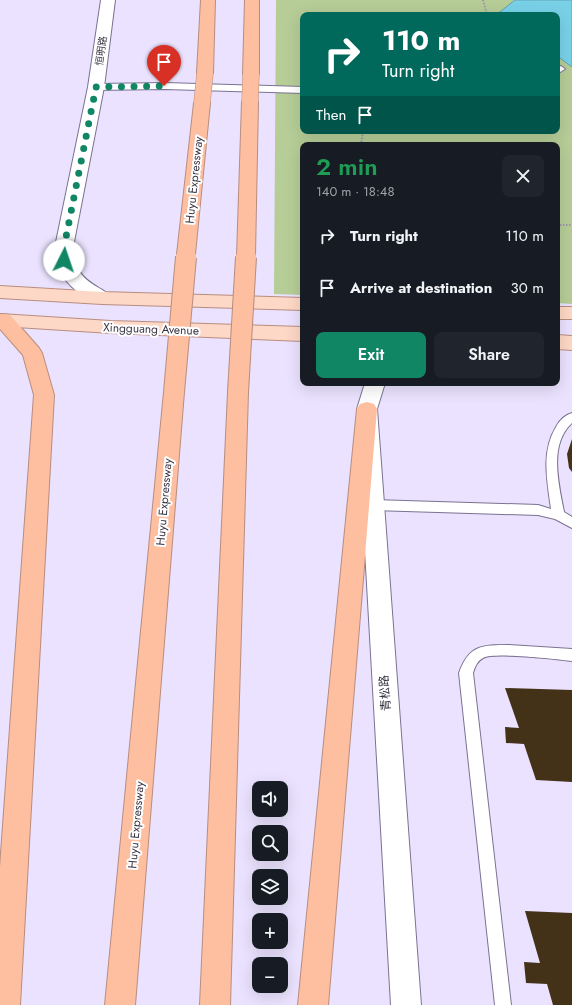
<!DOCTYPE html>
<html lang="en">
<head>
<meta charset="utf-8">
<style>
  :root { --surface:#171b24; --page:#20242c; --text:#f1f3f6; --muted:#9ea1a6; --accent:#118665 }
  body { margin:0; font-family:Jost,"Noto Sans SC",sans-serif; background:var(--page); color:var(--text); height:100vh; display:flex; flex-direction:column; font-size:15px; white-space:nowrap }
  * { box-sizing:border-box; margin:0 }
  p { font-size:13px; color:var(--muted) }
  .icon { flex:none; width:22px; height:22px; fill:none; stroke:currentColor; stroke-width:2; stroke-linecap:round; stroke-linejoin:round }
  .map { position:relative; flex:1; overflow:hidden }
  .details { position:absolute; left:300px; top:142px; width:260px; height:244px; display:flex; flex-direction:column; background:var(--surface); border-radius:8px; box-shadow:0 4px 16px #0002 }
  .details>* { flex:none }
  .guide { position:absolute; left:300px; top:12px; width:260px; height:122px; border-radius:8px; box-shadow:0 4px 16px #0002; background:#00695c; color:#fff; overflow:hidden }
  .buttons { position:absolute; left:252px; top:781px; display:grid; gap:8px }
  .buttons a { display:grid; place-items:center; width:36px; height:36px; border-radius:8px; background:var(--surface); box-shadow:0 4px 16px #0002; font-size:20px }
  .pin { position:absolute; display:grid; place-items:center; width:34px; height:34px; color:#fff; margin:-41px -17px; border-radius:50% 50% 50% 0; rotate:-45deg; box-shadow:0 0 4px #0007 }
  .pin .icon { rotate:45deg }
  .me { position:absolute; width:44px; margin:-22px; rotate:4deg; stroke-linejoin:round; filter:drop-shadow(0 0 3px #0008) }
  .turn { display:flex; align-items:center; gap:14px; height:84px; padding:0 16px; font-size:18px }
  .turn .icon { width:52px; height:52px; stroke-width:2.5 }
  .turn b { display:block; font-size:28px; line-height:34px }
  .then { display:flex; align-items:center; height:38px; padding:0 16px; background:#0003; gap:8px; font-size:15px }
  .round { display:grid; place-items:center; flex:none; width:42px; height:42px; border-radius:8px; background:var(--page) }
  .overview { display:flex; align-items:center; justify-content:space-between; height:68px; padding:0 16px }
  h1 { font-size:24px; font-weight:600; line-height:30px; color:#1e9e55 }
  .action { display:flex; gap:8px; margin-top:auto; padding:8px 16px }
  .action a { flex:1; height:46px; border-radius:8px; background:var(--accent); color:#fff; font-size:16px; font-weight:600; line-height:46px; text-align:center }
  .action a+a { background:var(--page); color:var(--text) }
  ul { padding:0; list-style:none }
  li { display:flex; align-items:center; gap:12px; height:52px; padding:0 16px }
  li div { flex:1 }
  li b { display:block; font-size:15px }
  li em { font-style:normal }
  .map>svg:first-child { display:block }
  .green { fill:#b6cd97; fill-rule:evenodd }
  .water { fill:#79d1e7; stroke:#65a2b5 }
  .building { fill:#443218 }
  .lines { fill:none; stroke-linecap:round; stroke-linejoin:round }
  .lane-casing { stroke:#7b7291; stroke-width:2 }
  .secondary-casing { stroke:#7b7291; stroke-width:2 }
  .primary-casing { stroke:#b88d7f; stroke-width:2 }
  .highway-casing { stroke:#b88d7f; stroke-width:2 }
  .path { stroke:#9e97ad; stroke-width:2; stroke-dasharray:1.5 1.5; stroke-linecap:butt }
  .lane { fill:#fff; fill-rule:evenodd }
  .secondary { fill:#fff; fill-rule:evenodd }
  .primary { fill:#fed8c6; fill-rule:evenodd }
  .highway { fill:#febea0; fill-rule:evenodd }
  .highway-bridge-far1-casing { stroke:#b88d7f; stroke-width:17; stroke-linecap:butt }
  .highway-bridge-casing { stroke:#b88d7f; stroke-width:22; stroke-linecap:butt }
  .highway-bridge-far1 { stroke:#febea0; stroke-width:16 }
  .highway-bridge { stroke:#febea0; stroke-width:20 }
  .route { stroke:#118665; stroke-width:7; stroke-dasharray:0 12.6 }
  .labels { text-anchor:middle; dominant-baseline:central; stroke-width:4; stroke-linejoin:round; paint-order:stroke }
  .far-street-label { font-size:10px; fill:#373341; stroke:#fff }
  .street-label { font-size:12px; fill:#373341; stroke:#fff }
</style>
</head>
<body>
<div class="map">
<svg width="572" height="1005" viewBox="0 0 572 1005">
  <rect width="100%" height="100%" fill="#eae2fe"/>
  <path class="green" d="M276 0H572V304L557 303V145H303V295L274 294ZM303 15H557V131H303Z"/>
  <path class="water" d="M515 0H572V67L557 56V15H496Z"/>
  <g class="building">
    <path d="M572 439V472L569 468 567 454Z"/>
    <path d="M505 688 572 690V782L536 780 524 744 506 743 505 727 519 728Z"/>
    <path d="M525 911 572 913V1005H553L547 984 526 983 524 962 540 963Z"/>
  </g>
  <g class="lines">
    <g class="lane-casing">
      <g id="lane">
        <path d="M561 66 565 69 557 74V68Z"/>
        <path d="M165 83 303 87V93L165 89 96 90 92 87 96 84Z"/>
        <path d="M572 413V423C548 445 559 485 564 512L572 517V528L555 519 538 515 373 510 369 508 367 505 369 502 373 500 538 505 551 509C547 480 541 452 556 427 559 421 565 415 572 413Z"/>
        <path d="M509 645 572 649V661C556 659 494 652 483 658 477 661 475 667 473 673L511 1005H495L459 673C469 645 482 645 509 645Z"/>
      </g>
    </g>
    <g class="secondary-casing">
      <g id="secondary">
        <path d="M101 0H115L104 87 73 247C75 269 80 277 99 288 104 291 108 293 111 298L109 302C90 307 63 283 58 266 55 260 55 253 55 247L88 87Z"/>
        <path d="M365 383H385L377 409 421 1005H391L357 409Z"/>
      </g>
    </g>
    <g class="primary-casing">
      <g id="primary">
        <path d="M0 286 102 292 303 298V310L102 304 0 298Z"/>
        <rect x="557" y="307" width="15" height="12"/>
        <path d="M0 314 111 321 303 327V341L111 333 0 326Z"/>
        <path d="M557 335 572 336V350L557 349Z"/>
      </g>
    </g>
    <g class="highway-casing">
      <g id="highway">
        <path d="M201 0H215L213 73 210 76 205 78 200 76 197 73Z"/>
        <path d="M245 0H259V74L256 77 251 79 246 77 243 74Z"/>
        <path d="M250 97 256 99 258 102 255 256 252 260 246 262 240 260 237 256 242 102 244 99Z"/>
        <path d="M202 98 208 100 210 103 195 254 192 258 186 260 180 258 177 254 194 103 196 100Z"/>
        <path d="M0 314 10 315 39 348 42 353 54 395 20 1005H0V867L34 395 23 355 0 329Z"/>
        <path d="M174 385 181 387 184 392 135 1005H105L164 392 167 387Z"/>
        <path d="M238 385 245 387 248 392 230 1005H200L228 392 231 387Z"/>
        <path d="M367 402 374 404 377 409 328 1005H298L357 409 360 404Z"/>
      </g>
    </g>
    <g class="path">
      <path d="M483 0 487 15"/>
      <path d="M361 145 363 131"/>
      <path d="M557 225H572"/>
    </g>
    <use href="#lane" class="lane"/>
    <use href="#secondary" class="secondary"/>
    <use href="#primary" class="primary"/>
    <use href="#highway" class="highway"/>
    <g class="highway-bridge-far1-casing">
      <g id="highway-bridge-far1">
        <path d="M250 102 251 74"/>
        <path d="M202 103 205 73"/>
        <path d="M186 258V254"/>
        <path d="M246 258V256"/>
      </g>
    </g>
    <g class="highway-bridge-casing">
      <g id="highway-bridge">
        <path d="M174 392 186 257"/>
        <path d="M238 392 246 257"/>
      </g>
    </g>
    <use href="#highway-bridge-far1" class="highway-bridge-far1"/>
    <use href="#highway-bridge" class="highway-bridge"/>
  </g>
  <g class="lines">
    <path class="route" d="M64 260V247L96 87 164 86"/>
  </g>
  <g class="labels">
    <g class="far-street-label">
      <text transform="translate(101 51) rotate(-82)">恒明路</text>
    </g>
    <g class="street-label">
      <text transform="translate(194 180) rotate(-84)">Huyu Expressway</text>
      <text transform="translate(151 329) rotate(2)">Xingguang Avenue</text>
      <text transform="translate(164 502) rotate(-85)">Huyu Expressway</text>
      <text transform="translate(385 693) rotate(-94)">青松路</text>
      <text transform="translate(136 825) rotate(-85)">Huyu Expressway</text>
    </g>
  </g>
</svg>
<div class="buttons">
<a><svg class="icon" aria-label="sound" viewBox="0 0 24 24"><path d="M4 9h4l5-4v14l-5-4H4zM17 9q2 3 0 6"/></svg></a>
<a><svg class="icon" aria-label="search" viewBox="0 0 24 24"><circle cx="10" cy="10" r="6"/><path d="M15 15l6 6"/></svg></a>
<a><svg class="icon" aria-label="layers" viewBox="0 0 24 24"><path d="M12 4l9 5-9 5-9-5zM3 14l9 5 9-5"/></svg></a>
<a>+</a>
<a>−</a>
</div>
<div class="pin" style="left:164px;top:86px;background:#d93025"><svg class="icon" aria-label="arrive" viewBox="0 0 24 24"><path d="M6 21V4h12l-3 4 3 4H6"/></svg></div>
<svg class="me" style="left:64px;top:260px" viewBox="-20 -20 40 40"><circle r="19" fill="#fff"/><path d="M0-13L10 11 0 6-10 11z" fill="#118665"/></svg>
<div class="guide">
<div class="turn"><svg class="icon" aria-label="right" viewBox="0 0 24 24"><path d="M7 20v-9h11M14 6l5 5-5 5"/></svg><div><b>110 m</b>Turn right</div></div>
<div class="then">Then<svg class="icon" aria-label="arrive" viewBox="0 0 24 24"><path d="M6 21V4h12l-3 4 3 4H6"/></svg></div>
</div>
<section class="details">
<div class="overview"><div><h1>2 min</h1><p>140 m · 18:48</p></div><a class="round"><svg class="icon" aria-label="close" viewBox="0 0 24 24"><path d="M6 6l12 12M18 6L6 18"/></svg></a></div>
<ul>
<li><svg class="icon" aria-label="right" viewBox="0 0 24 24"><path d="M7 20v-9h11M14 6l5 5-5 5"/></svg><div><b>Turn right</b></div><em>110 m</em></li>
<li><svg class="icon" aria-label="arrive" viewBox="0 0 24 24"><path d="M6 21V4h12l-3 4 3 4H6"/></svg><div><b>Arrive at destination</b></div><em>30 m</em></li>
</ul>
<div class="action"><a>Exit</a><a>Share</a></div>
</section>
</div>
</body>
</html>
